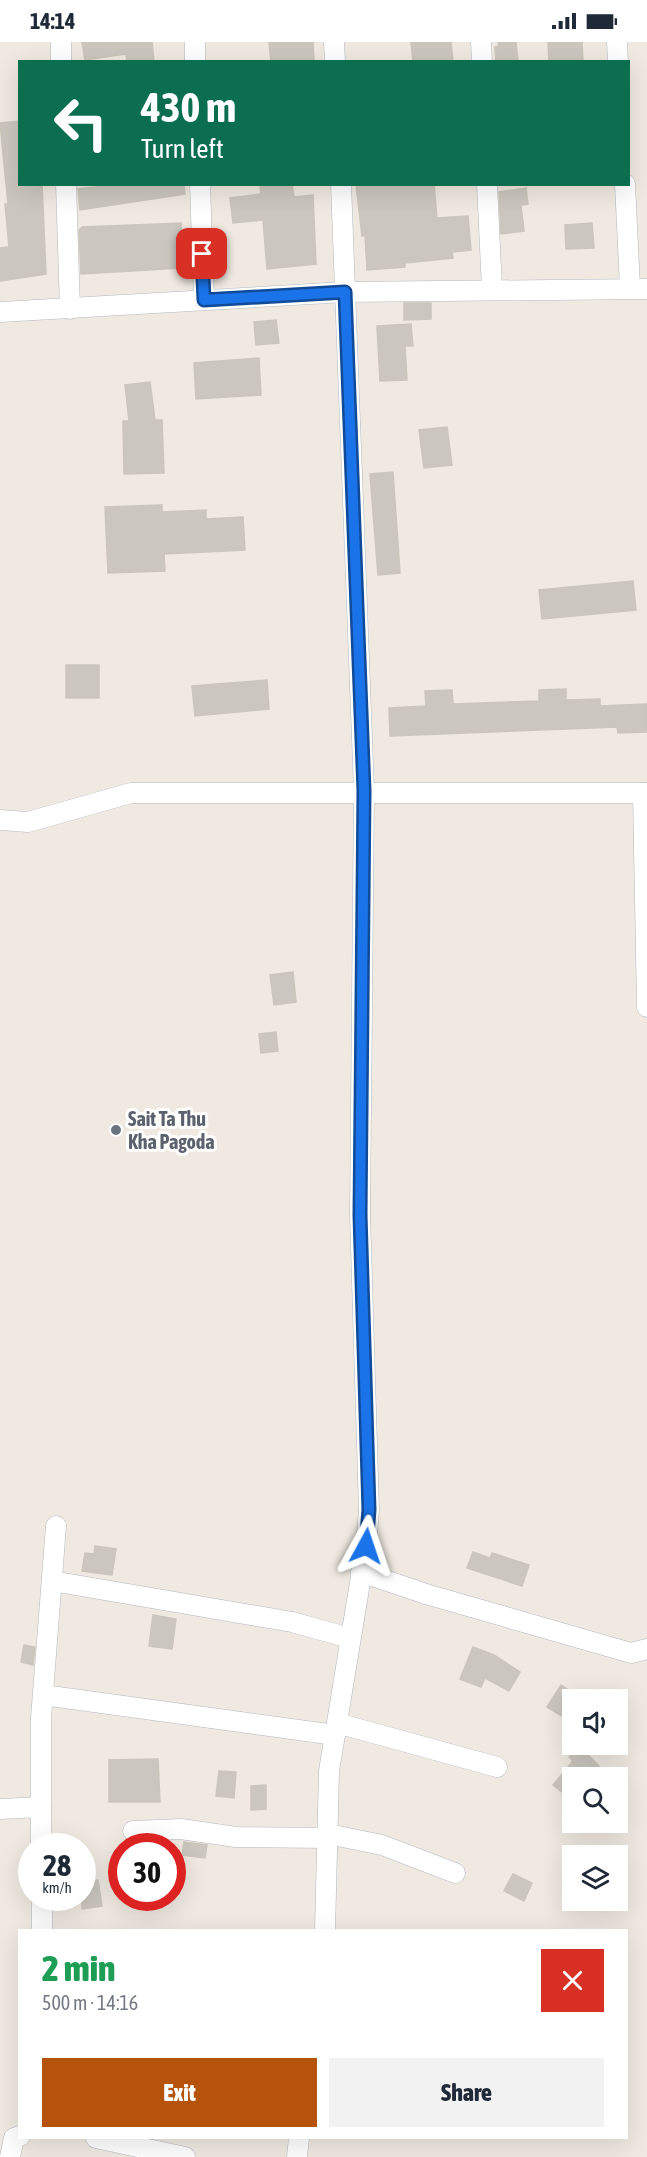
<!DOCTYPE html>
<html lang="en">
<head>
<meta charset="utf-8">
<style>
  :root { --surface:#fff; --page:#f2f2f3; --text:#1f2937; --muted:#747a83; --accent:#b45309 }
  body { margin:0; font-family:"Asap Condensed",sans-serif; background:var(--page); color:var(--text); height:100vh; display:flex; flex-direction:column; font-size:22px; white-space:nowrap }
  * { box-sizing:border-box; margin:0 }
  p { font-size:20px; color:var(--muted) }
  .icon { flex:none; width:33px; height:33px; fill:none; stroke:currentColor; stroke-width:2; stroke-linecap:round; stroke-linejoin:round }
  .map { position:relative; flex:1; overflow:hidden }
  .panel { position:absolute; left:18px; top:1887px; width:610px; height:210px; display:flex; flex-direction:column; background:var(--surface); border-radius:0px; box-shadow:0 6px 24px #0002 }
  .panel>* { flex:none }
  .guide { position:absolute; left:18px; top:18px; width:612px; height:126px; border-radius:0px; box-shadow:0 6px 24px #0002; background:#0b6e4f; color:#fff; overflow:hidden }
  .fabs { position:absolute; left:562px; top:1647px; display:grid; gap:12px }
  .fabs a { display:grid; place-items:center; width:66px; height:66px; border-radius:0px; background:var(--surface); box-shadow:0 6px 24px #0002; font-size:30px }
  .speed { position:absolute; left:18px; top:1791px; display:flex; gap:12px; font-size:30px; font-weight:700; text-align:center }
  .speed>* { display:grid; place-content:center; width:78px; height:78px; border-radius:50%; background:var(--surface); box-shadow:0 6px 24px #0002; line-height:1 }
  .speed small { font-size:15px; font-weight:400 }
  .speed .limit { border:9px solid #d22; background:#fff; color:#111 }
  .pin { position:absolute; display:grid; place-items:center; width:51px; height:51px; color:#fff; margin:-26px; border-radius:12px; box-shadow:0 3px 9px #0006 }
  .me { position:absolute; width:66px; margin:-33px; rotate:5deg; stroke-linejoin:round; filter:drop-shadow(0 0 4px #0008) }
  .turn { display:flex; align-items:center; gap:21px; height:126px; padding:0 24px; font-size:27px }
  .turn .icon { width:78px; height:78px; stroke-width:2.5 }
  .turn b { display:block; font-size:42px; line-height:51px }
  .round { display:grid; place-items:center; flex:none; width:63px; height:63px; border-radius:0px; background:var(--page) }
  .head { display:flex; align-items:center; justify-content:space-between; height:102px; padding:0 24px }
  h1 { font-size:36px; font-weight:800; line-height:45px; color:#1e9e55 }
  .primary-button { display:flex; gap:12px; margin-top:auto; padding:12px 24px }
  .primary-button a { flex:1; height:69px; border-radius:0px; background:var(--accent); color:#fff; font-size:24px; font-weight:800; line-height:69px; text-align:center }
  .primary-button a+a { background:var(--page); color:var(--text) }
  .status { display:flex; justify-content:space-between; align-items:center; height:42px; padding:0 30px; background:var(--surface); direction:ltr }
  .status svg { height:16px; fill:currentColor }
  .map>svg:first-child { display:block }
  .building { fill:#cbc7bf; stroke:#cbc5ba; stroke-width:1.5 }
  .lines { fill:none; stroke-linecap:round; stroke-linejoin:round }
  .minor-casing { stroke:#b4b7c1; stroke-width:21 }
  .minor { stroke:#fff; stroke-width:20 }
  .route-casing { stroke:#114b97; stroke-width:15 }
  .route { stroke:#1a73e8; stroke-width:10 }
  .worship-dot { fill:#6b7280; stroke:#fff; stroke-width:2 }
  .labels { text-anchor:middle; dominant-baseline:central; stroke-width:6; stroke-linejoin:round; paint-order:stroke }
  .worship-label { font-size:20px; font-weight:bold; fill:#5b616d; stroke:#fff; text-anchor:start }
</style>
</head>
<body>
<div class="status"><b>14:14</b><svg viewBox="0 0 49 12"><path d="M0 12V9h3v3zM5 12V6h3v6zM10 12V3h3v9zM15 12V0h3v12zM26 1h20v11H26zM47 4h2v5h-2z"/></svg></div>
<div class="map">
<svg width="647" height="2115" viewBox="0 0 647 2115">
  <rect width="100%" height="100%" fill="#efe9e1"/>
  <g class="building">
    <path d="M82 0H152L154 20H127L126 12 85 18Z"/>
    <path d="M269 0H313L314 20H271Z"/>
    <path d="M411 0H451L453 20H413Z"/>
    <path d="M498 0H516L518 20H496L495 5 499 4Z"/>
    <path d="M548 0H582L583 20H549Z"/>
    <path d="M20 79V142H42L46 232 0 239V206L9 205 5 162H8L0 81Z"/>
    <path d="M121 142H184L185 152 80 168 78 147Z"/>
    <path d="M272 142H292L294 155 313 153 316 222 267 227 263 178 233 181 230 156 261 152 260 144Z"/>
    <path d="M356 142H434L437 176 468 174 471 208 452 210 453 216 405 221V225L367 228 365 193 362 194Z"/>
    <path d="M526 146 528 162 521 163 524 189 501 192 499 150Z"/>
    <path d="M181 181 182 226 81 232 79 188 82 185Z"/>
    <path d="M592 181 594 206 566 207 565 183Z"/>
    <path d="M404 261H431V277L404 278Z"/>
    <path d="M276 278 279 301 256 303 254 280Z"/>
    <path d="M411 282 413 304H405L407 338 380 339 377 284Z"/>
    <path d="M259 316 261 353 196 357 194 321Z"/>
    <path d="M150 340 155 378H162L164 431 124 432 123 379H129L125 343Z"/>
    <path d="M447 385 452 423 424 426 419 388Z"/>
    <path d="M393 430 400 531 378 533 370 432Z"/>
    <path d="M162 463V470L206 468V477L243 475 245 508 164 512 165 529 108 531 105 465Z"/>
    <path d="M633 539 636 568 542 577 539 548Z"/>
    <rect x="66" y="623" width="33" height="33"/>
    <path d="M267 638 269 667 195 674 192 644Z"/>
    <path d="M566 647V658L600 657V664L647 662V690L618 691 617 685 390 694 389 666 426 664 425 649 452 648 453 662 539 659V648Z"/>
    <path d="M293 930 296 960 274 963 270 933Z"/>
    <path d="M276 990 278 1009 261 1011 259 992Z"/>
    <path d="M95 1504 116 1507 112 1533 82 1529 85 1511 94 1512Z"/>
    <path d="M473 1510 490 1516 492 1511 529 1523 522 1544 467 1526Z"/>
    <path d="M153 1573 176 1577 172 1607 149 1604Z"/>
    <path d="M24 1603 35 1605 33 1623 21 1620Z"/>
    <path d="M473 1605 494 1613 520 1630 509 1649 485 1636 481 1645 460 1637Z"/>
    <path d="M561 1643 573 1651V1681L547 1665Z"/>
    <path d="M580 1705 599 1724 587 1736H573V1749L568 1755 553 1743 573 1719 569 1715Z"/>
    <path d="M158 1717 160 1760H109V1718Z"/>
    <path d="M219 1729 236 1730 234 1756 216 1754Z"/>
    <path d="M266 1743V1767L251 1768V1744Z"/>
    <path d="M184 1800 207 1803 205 1816 182 1813Z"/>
    <path d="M513 1832 532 1841 524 1859 504 1849Z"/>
    <path d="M98 1838 102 1864 82 1867V1840Z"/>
  </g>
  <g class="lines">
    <g class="minor-casing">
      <g id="minor">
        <path d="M61 0V20"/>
        <path d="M195 0V20"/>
        <path d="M334 0 335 20"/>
        <path d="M481 0 482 20"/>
        <path d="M617 0 618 20"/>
        <path d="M66 142 70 267"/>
        <path d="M200 142 204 258"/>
        <path d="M487 142 492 247"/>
        <path d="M625 142 630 246"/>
        <path d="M0 270 345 250 647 247"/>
        <path d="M643 751 647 965"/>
        <path d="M0 778 28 780 131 751H647"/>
        <path d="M361 1530 426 1552 631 1611 647 1607"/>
        <path d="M52 1539 292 1580 350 1596"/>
        <path d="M43 1653 335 1693"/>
        <path d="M337 1681 497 1725"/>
        <path d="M0 1767 41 1765"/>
        <path d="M133 1789 181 1787 236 1795 328 1796"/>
        <path d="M328 1792 382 1803 455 1831"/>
        <path d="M41 1804V1676L56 1484"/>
        <path d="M42 1856V1888"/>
        <path d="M325 1888 329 1729 366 1504 369 1468 360 1173 364 749 341 142"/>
        <path d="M96 2096 185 2115"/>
        <path d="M10 2115 14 2096 20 2094"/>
        <path d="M297 2115 299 2096"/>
      </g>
    </g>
    <use href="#minor" class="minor"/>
  </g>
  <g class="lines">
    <g class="route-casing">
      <path id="route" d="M202 212 204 258 345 250 364 749 360 1173 369 1468 366 1504"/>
    </g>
    <use href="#route" class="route"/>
  </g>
  <circle class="worship-dot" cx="116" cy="1088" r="6"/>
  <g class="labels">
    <g class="worship-label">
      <text x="128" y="1076">Sait Ta Thu<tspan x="128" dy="23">Kha Pagoda</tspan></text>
    </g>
  </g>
</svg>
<div class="fabs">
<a><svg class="icon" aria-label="sound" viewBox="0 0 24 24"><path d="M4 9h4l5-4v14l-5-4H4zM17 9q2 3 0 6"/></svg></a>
<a><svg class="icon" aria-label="search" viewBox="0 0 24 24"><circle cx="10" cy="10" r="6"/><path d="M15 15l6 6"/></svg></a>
<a><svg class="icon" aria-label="layers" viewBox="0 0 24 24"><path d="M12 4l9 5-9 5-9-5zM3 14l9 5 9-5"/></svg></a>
</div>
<div class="speed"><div>28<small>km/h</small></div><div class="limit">30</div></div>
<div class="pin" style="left:202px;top:212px;background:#d93025"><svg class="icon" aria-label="arrive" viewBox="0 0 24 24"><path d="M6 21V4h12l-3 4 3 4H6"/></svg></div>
<svg class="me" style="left:366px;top:1504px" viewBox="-20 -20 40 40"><path d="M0-17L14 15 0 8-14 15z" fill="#1a73e8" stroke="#fff" stroke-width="4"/></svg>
<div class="guide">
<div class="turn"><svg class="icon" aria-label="left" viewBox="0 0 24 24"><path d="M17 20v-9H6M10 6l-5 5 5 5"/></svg><div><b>430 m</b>Turn left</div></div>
</div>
<section class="panel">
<div class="head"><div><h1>2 min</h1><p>500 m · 14:16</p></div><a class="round" style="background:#d93025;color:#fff"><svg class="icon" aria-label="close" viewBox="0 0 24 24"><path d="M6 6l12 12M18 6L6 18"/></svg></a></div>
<div class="primary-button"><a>Exit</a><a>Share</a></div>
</section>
</div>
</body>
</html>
